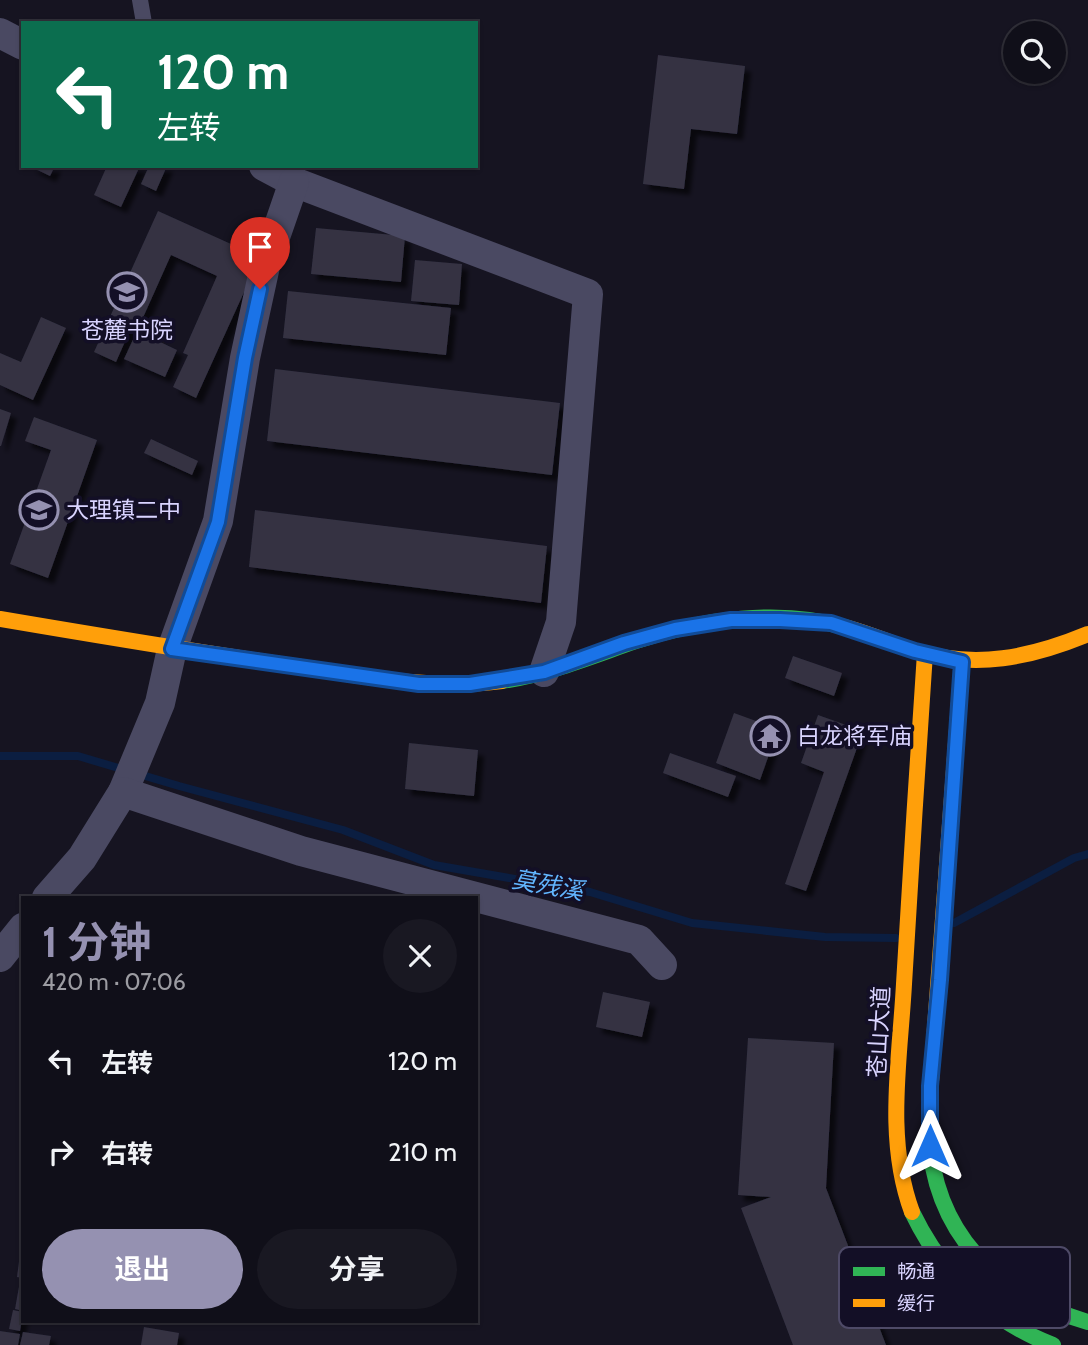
<!DOCTYPE html>
<html lang="zh">
<head>
<meta charset="utf-8">
<style>
  :root { --surface:#100f19; --page:#191822; --text:#f1f3f6; --muted:#9c9ca2; --line:#302f38; --accent:#9591b1 }
  body { margin:0; font-family:Cabin,"Noto Sans SC",sans-serif; background:var(--page); color:var(--text); height:100vh; display:flex; flex-direction:column; font-size:26px; white-space:nowrap }
  * { box-sizing:border-box; margin:0 }
  p { font-size:23px; color:var(--muted) }
  .icon { flex:none; width:38px; height:38px; fill:none; stroke:currentColor; stroke-width:2; stroke-linecap:round; stroke-linejoin:round }
  .map { position:relative; flex:1; overflow:hidden }
  .sheet { position:absolute; left:21px; top:896px; width:457px; height:427px; display:flex; flex-direction:column; background:var(--surface); border-radius:0px; box-shadow:0 2px 5px #0004,0 0 0 2px var(--line) }
  .sheet>* { flex:none }
  .hud { position:absolute; left:21px; top:21px; width:457px; height:147px; border-radius:0px; box-shadow:0 2px 5px #0004,0 0 0 2px var(--line); background:#0b6e4f; color:#fff; overflow:hidden }
  .fabs { position:absolute; left:1003px; top:21px; display:grid; gap:14px }
  .fabs a { display:grid; place-items:center; width:63px; height:63px; border-radius:50%; background:var(--surface); box-shadow:0 2px 5px #0004,0 0 0 2px var(--line); font-size:35px }
  .pin { position:absolute; display:grid; place-items:center; width:60px; height:60px; color:#fff; margin:-72px -30px; border-radius:50% 50% 50% 0; rotate:-45deg; box-shadow:0 0 7px #0007 }
  .pin .icon { rotate:45deg }
  .me { position:absolute; width:77px; margin:-38px; rotate:0deg; stroke-linejoin:round; filter:drop-shadow(0 0 5px #0008) }
  .turn { display:flex; align-items:center; gap:24px; height:147px; padding:0 21px; font-size:32px }
  .turn .icon { width:91px; height:91px; stroke-width:2.5 }
  .turn b { display:block; font-size:49px; line-height:60px }
  .round { display:grid; place-items:center; flex:none; width:74px; height:74px; border-radius:37px; background:var(--page) }
  .overview { display:flex; align-items:center; justify-content:space-between; height:119px; padding:0 21px }
  h1 { font-size:42px; font-weight:700; line-height:52px; color:var(--accent) }
  .primary-button { display:flex; gap:14px; margin-top:auto; padding:14px 21px }
  .primary-button a { flex:1; height:80px; border-radius:42px; background:var(--accent); color:#fff; font-size:28px; font-weight:700; line-height:80px; text-align:center }
  .primary-button a+a { background:var(--page); color:var(--text) }
  ul { padding:0; list-style:none }
  li { display:flex; align-items:center; gap:21px; height:91px; padding:0 21px }
  li div { flex:1 }
  li b { display:block; font-size:26px }
  li em { font-style:normal }
  .map>svg:first-child { display:block }
  .lines { fill:none; stroke-linecap:round; stroke-linejoin:round }
  .stream { stroke:#0b1e41; stroke-width:8 }
  .building { fill:#343243; filter:url(#shadow) }
  .lane { stroke:#4a4962; stroke-width:16 }
  .street { stroke:#4a4962; stroke-width:30 }
  .fast { stroke:#30b455; stroke-width:16 }
  .slow { stroke:#ff9f0a; stroke-width:16 }
  .route-casing { stroke:#114b97; stroke-width:18 }
  .route { stroke:#1a73e8; stroke-width:12 }
  .labels { text-anchor:middle; dominant-baseline:central; stroke-width:7; stroke-linejoin:round; paint-order:stroke }
  .poi-label { font-size:23px; fill:#d9d4ff; stroke:#130f26; text-anchor:start }
  .street-label { font-size:23px; fill:#d9d4ff; stroke:#130f26 }
  .water-label { font-size:24px; font-style:italic; fill:#62b6ff; stroke:#130f26 }
  .key { fill:#130f26; stroke:#4e4a67; stroke-width:2 }
  .key-label { font-size:19px; fill:#d9d4ff }
</style>
</head>
<body>
<div class="map">
<svg width="1088" height="1345" viewBox="0 0 1088 1345">
  <defs>
    <filter id="shadow"><feDropShadow dx="6" dy="6" stdDeviation="2" flood-color="#0009"/></filter>
  </defs>
  <rect width="100%" height="100%" fill="#161421"/>
  <g class="lines">
    <g class="stream">
      <path d="M0 756H78L179 786 343 830 434 865 590 892 692 923 825 937 896 938"/>
      <path d="M954 923 1074 858 1088 854"/>
    </g>
  </g>
  <g class="building">
    <path d="M658 55 745 66 737 134 691 129 684 189 643 184Z"/>
    <path d="M29 166H55L50 176Z"/>
    <path d="M107 166H140L121 207 94 195Z"/>
    <path d="M149 166H167L156 191 141 184Z"/>
    <path d="M158 211 260 257 196 398 173 387 188 355 183 353 217 276 171 255 137 331 131 328 116 362 94 352Z"/>
    <path d="M316 228 405 236 401 282 311 274Z"/>
    <path d="M415 260 462 264 459 305 411 301Z"/>
    <path d="M288 291 451 308 446 355 283 338Z"/>
    <path d="M41 317 66 328 33 400 0 385V353L21 362Z"/>
    <path d="M137 331 177 350 165 377 124 359Z"/>
    <path d="M275 369 560 403 552 475 267 441Z"/>
    <path d="M0 409 11 413 1 446H0Z"/>
    <path d="M34 417 97 440 48 578 10 564 51 450 25 441Z"/>
    <path d="M151 439 198 461 192 475 144 453Z"/>
    <path d="M255 510 547 546 541 603 249 567Z"/>
    <path d="M793 656 842 673 834 696 785 678Z"/>
    <path d="M734 713 778 729 760 780 716 763Z"/>
    <path d="M818 715 863 731 806 891 785 884 824 772 801 763Z"/>
    <path d="M409 743 478 750 474 796 405 789Z"/>
    <path d="M670 753 736 776 728 797 663 773Z"/>
    <path d="M603 992 650 1002 642 1037 596 1027Z"/>
    <path d="M748 1038 834 1043 826 1188 886 1345H793L741 1208 771 1197 738 1195Z"/>
    <path d="M21 1246H23V1278L17 1277Z"/>
    <path d="M20 1281 23 1282V1311L15 1309Z"/>
    <path d="M13 1310 23 1312 20 1331 9 1329Z"/>
    <path d="M144 1327 179 1333 177 1345H141Z"/>
    <path d="M0 1331 20 1334 18 1345H0Z"/>
    <path d="M23 1332 51 1336 49 1345H20Z"/>
  </g>
  <g class="lines">
    <path class="lane" d="M140 0 144 23"/>
    <g class="street">
      <path d="M0 33 23 45"/>
      <path d="M264 166 294 182 588 294 561 622 544 672"/>
      <path d="M123 792 160 703 172 649 218 521 245 358 265 266 294 182"/>
      <path d="M47 898 82 858 123 792 301 851 639 940 662 965"/>
      <path d="M0 957 23 928"/>
    </g>
    <g class="fast">
      <path d="M502 681C549 674 592 656 636 641 702 619 780 608 848 628"/>
      <path d="M929 1133C933 1232 997 1296 1088 1322"/>
      <path d="M912 1212C942 1274 988 1320 1053 1345"/>
    </g>
    <g class="slow">
      <path d="M0 619C100 636 200 653 301 667 368 677 434 690 502 681"/>
      <path d="M848 628C871 634 892 644 915 651 976 669 1030 658 1088 634"/>
      <path d="M929 1133 930 1095 962 661"/>
      <path d="M912 1212C885 1139 900 1059 904 984 911 874 917 763 925 653"/>
    </g>
  </g>
  <g class="lines">
    <g class="route-casing">
      <path id="route" d="M260 289 245 358 218 522 172 649 419 684H470L544 672 624 643 675 629 731 620H780L831 623 915 651 962 662 940 980 930 1086V1146"/>
    </g>
    <use href="#route" class="route"/>
  </g>
  <defs>
    <g id="school-ring" transform="scale(2.0125)"><circle r="9.5" fill="#130f26" stroke="#9591b1" stroke-width="1.5"/><path d="M0-5L7-2L0 1L-7-2ZM-4 1L0 2.5L4 1V4Q0 6-4 4Z" fill="#9591b1"/></g>
    <g id="temple-ring" transform="scale(2.0125)"><circle r="9.5" fill="#130f26" stroke="#9591b1" stroke-width="1.5"/><path d="M0-6L5-2H3V0L6.5 2.5H4V6H1.5V3h-3V6H-4V2.5H-6.5L-3 0V-2H-5Z" fill="#9591b1"/></g>
  </defs>
  <g fill-rule="evenodd">
    <use href="#school-ring" x="127" y="292"/>
    <use href="#school-ring" x="39" y="510"/>
    <use href="#temple-ring" x="770" y="736"/>
  </g>
  <g class="labels">
    <g class="poi-label">
      <text x="127" y="330" text-anchor="middle">苍麓书院</text>
      <text x="66" y="510">大理镇二中</text>
      <text x="797" y="736">白龙将军庙</text>
    </g>
    <g class="street-label">
      <text transform="translate(879 1032) rotate(-87)">苍山大道</text>
    </g>
    <g class="water-label">
      <text transform="translate(548 885) rotate(10)">莫残溪</text>
    </g>
  </g>
  <rect x="839" y="1247" width="231" height="81" rx="10" class="key"/>
  <rect x="853" y="1267" width="32" height="9" fill="#30b455"/>
  <rect x="853" y="1299" width="32" height="8" fill="#ff9f0a"/>
  <g class="key-label">
    <text x="897" y="1278">畅通</text>
    <text x="897" y="1310">缓行</text>
  </g>
</svg>
<div class="fabs">
<a><svg class="icon" aria-label="search" viewBox="0 0 24 24"><circle cx="10" cy="10" r="6"/><path d="M15 15l6 6"/></svg></a>
</div>
<div class="pin" style="left:260px;top:289px;background:#d93025"><svg class="icon" aria-label="arrive" viewBox="0 0 24 24"><path d="M6 21V4h12l-3 4 3 4H6"/></svg></div>
<svg class="me" style="left:930px;top:1146px" viewBox="-20 -20 40 40"><path d="M0-17L14 15 0 8-14 15z" fill="#1a73e8" stroke="#fff" stroke-width="4"/></svg>
<div class="hud">
<div class="turn"><svg class="icon" aria-label="left" viewBox="0 0 24 24"><path d="M17 20v-9H6M10 6l-5 5 5 5"/></svg><div><b>120 m</b>左转</div></div>
</div>
<section class="sheet">
<div class="overview"><div><h1>1 分钟</h1><p>420 m · 07:06</p></div><a class="round"><svg class="icon" aria-label="close" viewBox="0 0 24 24"><path d="M6 6l12 12M18 6L6 18"/></svg></a></div>
<ul>
<li><svg class="icon" aria-label="left" viewBox="0 0 24 24"><path d="M17 20v-9H6M10 6l-5 5 5 5"/></svg><div><b>左转</b></div><em>120 m</em></li>
<li><svg class="icon" aria-label="right" viewBox="0 0 24 24"><path d="M7 20v-9h11M14 6l5 5-5 5"/></svg><div><b>右转</b></div><em>210 m</em></li>
</ul>
<div class="primary-button"><a>退出</a><a>分享</a></div>
</section>
</div>
</body>
</html>
